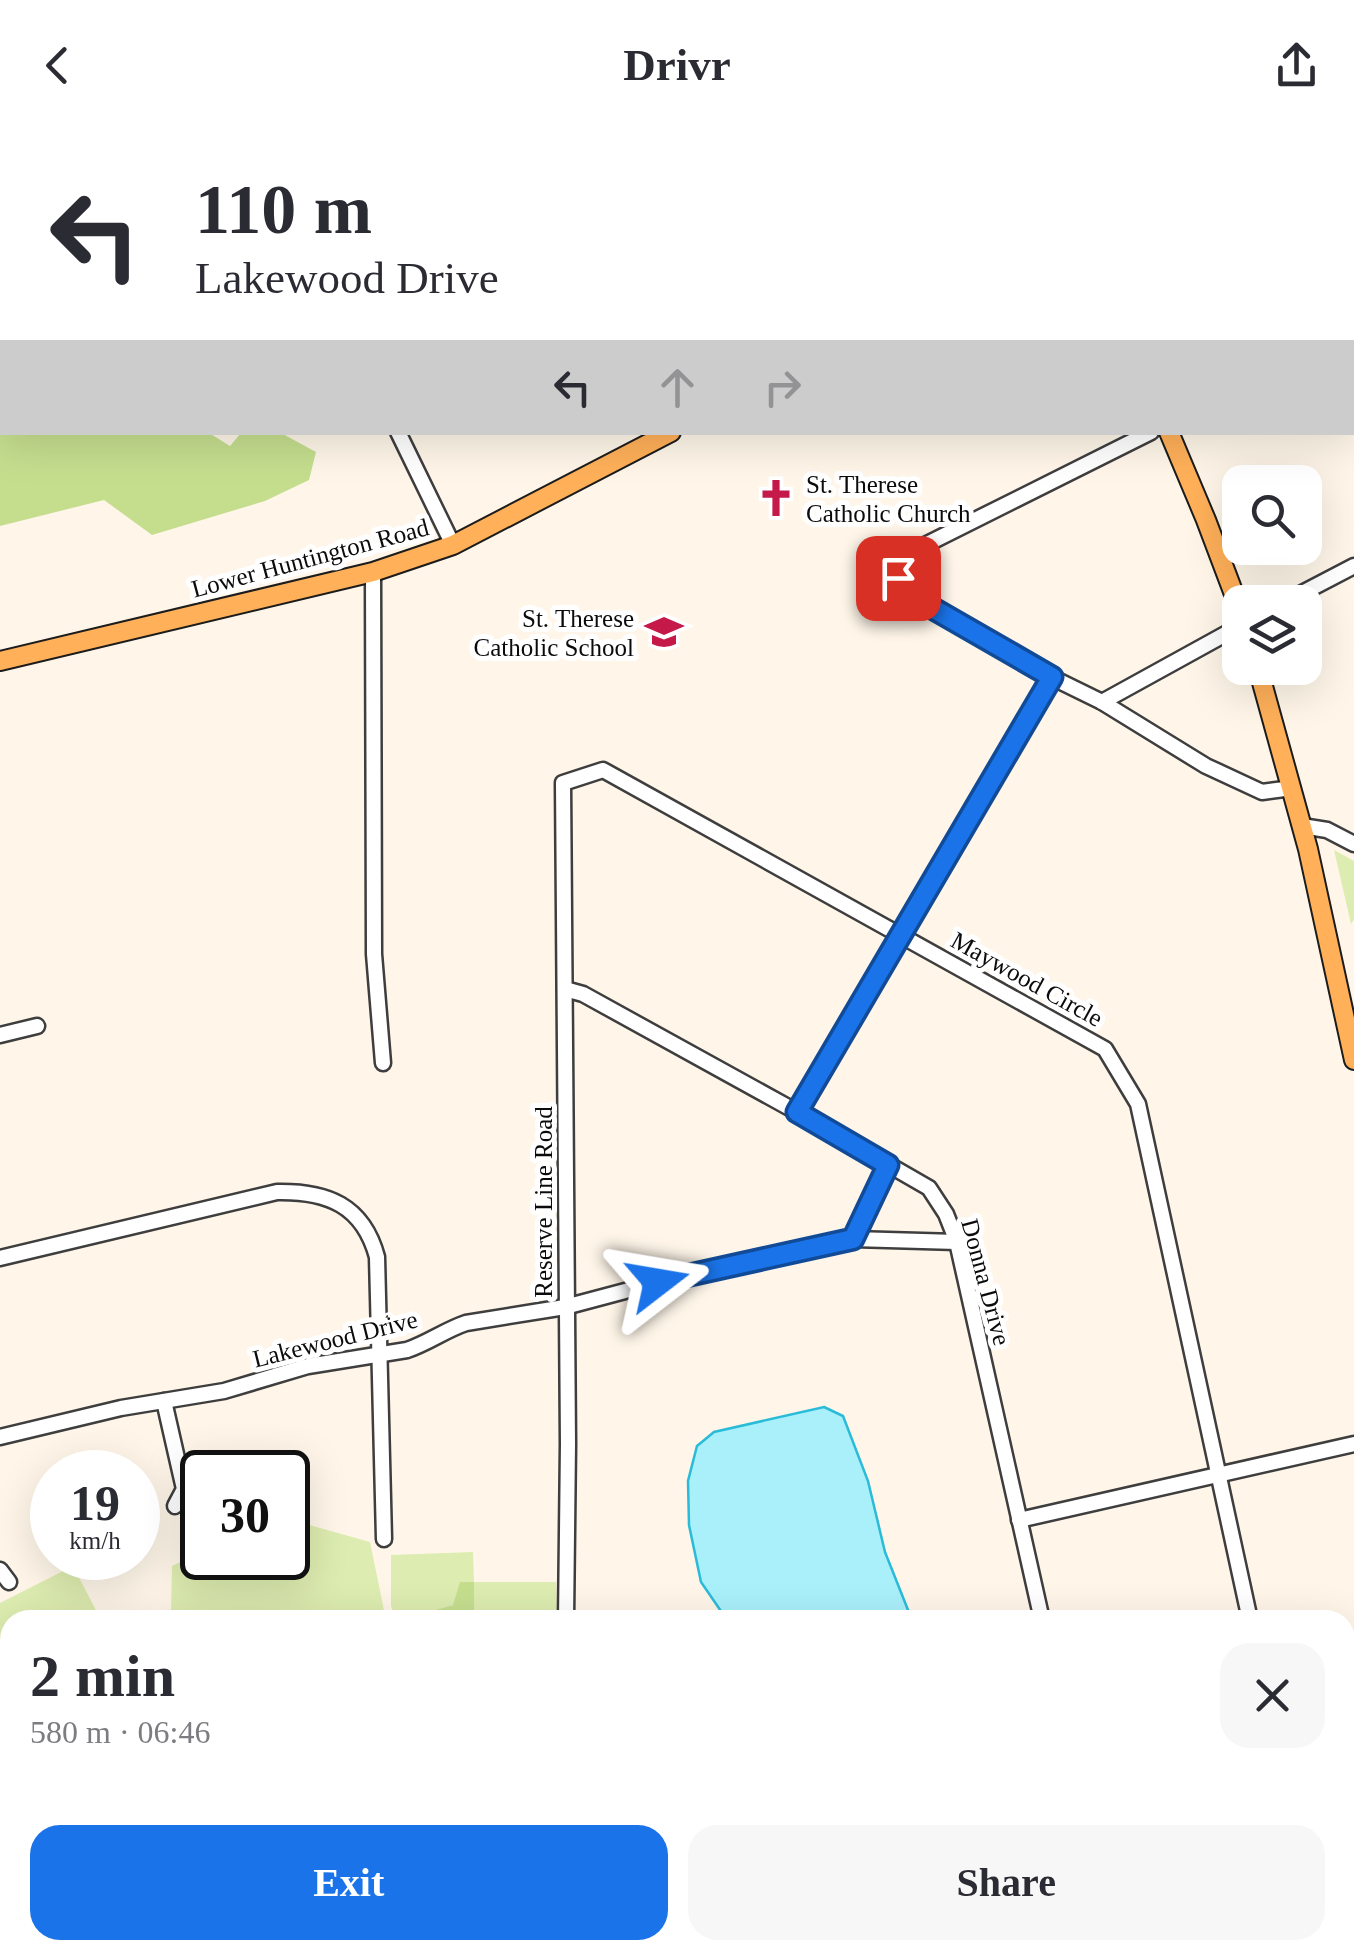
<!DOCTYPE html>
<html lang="en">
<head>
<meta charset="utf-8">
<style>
  :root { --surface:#fff; --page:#f7f7f7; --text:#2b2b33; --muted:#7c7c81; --accent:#1a73e8 }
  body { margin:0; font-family:"Times New Roman",serif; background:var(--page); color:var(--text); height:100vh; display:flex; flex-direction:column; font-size:38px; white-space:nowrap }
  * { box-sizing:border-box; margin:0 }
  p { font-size:32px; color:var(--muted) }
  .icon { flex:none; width:55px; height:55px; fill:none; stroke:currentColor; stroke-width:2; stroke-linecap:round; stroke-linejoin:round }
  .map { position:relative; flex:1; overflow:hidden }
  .details { position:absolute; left:0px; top:1480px; width:1355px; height:350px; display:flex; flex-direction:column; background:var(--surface); border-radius:30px 30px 0 0; box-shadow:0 10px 40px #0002 }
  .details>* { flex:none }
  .banner { position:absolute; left:0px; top:0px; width:1355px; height:305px; box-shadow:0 10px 40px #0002; background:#fff; color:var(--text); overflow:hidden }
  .buttons { position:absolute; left:1222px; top:335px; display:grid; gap:20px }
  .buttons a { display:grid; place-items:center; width:100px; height:100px; border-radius:20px; background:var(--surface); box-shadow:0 10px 40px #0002; font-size:50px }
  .speed { position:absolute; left:30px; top:1320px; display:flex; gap:20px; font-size:50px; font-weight:700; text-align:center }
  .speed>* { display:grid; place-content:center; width:130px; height:130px; border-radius:50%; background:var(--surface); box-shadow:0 10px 40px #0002; line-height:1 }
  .speed small { font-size:25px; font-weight:400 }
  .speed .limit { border:5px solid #111; border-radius:15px; background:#fff; color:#111 }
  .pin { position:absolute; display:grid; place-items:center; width:85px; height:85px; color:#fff; margin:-42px; border-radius:20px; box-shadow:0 5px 15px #0006 }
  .me { position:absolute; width:110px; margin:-55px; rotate:76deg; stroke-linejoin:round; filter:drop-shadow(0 0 8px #0008) }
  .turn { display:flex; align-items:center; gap:35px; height:210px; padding:0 30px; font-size:45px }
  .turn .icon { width:130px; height:130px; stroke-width:2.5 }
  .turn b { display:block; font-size:70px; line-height:85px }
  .lanes { display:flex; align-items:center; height:95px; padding:0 30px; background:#0003; justify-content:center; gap:50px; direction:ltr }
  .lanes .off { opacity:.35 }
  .round { display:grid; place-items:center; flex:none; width:105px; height:105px; border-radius:30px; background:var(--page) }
  .head { display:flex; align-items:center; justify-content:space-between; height:170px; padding:0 30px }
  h1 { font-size:60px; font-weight:700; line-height:75px }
  .primary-button { display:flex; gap:20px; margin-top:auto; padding:20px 30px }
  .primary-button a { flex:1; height:115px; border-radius:30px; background:var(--accent); color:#fff; font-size:40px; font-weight:700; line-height:115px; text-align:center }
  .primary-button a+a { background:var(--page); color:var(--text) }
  header { display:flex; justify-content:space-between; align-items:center; height:130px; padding:0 30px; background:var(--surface); font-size:45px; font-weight:700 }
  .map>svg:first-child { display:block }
  .green { fill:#ddecb0 }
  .forest { fill:#c5de8e }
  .water { fill:#a9f0fb; stroke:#2abbd8; stroke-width:2.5 }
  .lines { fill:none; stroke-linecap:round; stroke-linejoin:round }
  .minor-casing { stroke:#3e3e3e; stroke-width:19 }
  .major-casing { stroke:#1c1c1c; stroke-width:22 }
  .minor { stroke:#fff; stroke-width:14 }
  .major { stroke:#ffb059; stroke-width:18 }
  .route-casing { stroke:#114b97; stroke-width:25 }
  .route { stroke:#1a73e8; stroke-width:18 }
  .labels { text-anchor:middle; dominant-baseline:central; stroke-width:10; stroke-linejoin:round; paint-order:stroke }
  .poi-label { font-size:25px; fill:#0b0b0b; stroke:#fff; text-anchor:start }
  .street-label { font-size:25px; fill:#0b0b0b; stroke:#fff }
</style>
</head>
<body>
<header><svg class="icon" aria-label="back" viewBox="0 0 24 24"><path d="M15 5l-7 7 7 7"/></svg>Drivr<svg class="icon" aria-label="share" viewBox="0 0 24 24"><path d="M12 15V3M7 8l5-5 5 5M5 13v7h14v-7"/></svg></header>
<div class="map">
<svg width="1354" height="1830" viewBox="0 0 1354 1830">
  <rect width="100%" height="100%" fill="#fff6e9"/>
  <g class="green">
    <path d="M1334 720 1354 731V789L1351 794Z"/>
    <path d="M288 1389 370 1412 386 1490H10V1578L0 1584V1473L73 1436 99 1486 171 1481 172 1436 202 1422V1428H288Z"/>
    <path d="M473 1422 474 1452H556L557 1489 474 1490V1453L453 1475 417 1485 418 1490H396L391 1476V1425Z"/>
    <path d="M1354 1602V1727L1345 1724V1603Z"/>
  </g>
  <g class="forest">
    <path d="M0 0H28L29 2H2V302L209 303 230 316 241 303H281L316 322 309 350 265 371 152 405 104 370 0 396Z"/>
    <path d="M460 1452H474V1490H418L417 1485 453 1475Z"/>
    <path d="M487 1820H655L659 1830H489Z"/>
    <path d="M1109 1820H1270L1268 1830H1104L1108 1828Z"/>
  </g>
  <g class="water">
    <path d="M824 1277 843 1286 868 1351 885 1422 912 1490H727L701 1452 689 1395 688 1351 697 1316 714 1302Z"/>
    <path d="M10 1623V1820H487L489 1830H0V1629Z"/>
    <path d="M655 1820H1109L1108 1828 1104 1830H1001L945 1822 941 1830H659Z"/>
  </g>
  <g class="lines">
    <g class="minor-casing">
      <g id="minor">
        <path d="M528 2 533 0"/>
        <path d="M1352 196 1354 195"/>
        <path d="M398 302 453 415"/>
        <path d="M1151 302 909 423C881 441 906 463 926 475L1051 547 1102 572 1206 636 1262 662 1292 658"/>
        <path d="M373 442 374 824 383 933"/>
        <path d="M1285 472 1354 436"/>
        <path d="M1102 572 1240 496"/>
        <path d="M1302 696 1327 700 1354 714"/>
        <path d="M565 859 583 864 797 982 929 1058 946 1084 957 1112 1042 1490"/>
        <path d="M0 905 37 896"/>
        <path d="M797 982 1051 547"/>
        <path d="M853 1109 889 1035"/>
        <path d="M0 1128 277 1062C327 1061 363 1075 377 1127L384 1409"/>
        <path d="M164 1271 184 1359 175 1376"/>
        <path d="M0 1307 121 1278 224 1261 308 1236 407 1220C428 1213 445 1200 466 1193L565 1177 689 1144 853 1109 957 1112"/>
        <path d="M1019 1390 1354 1314"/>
        <path d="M0 1440 9 1452"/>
        <path d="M566 1490 568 1314 563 653 603 640 1105 919 1138 974 1250 1490"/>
      </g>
    </g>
    <g class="major-casing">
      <g id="major">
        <path d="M1018 0 1019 2"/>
        <path d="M1253 2 1257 0"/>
        <path d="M1169 302 1206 390 1240 480"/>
        <path d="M0 531 373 442 453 415 671 302"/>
        <path d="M1258 538 1308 719 1354 930"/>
      </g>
    </g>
    <use href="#minor" class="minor"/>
    <use href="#major" class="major"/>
  </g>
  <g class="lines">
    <g class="route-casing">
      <path id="route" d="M658 1152 853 1109 888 1035 797 982 1052 547 913 467 898 448"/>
    </g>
    <use href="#route" class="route"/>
  </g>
  <defs>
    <g id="church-bare" transform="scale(3)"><path d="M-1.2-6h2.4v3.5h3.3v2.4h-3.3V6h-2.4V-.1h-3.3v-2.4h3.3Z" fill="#c5194a" stroke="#fff" stroke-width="2.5" paint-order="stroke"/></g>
    <g id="school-bare" transform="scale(3)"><path d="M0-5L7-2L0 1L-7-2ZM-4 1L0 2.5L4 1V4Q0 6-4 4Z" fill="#c5194a" stroke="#fff" stroke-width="2.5" paint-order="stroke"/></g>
  </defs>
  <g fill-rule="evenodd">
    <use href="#church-bare" x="776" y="368"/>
    <use href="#school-bare" x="664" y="502"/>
  </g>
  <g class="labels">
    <g class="poi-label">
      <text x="806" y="354">St. Therese<tspan x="806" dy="29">Catholic Church</tspan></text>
      <text x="634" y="488" text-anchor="end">St. Therese<tspan x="634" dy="29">Catholic School</tspan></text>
    </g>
    <g class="street-label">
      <text transform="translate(310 428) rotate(-15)">Lower Huntington Road</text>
      <text transform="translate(1027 849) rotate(29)">Maywood Circle</text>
      <text transform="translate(543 1072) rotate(-90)">Reserve Line Road</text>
      <text transform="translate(986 1152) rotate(75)">Donna Drive</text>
      <text transform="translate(335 1209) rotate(-14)">Lakewood Drive</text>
    </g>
  </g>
</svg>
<div class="buttons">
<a><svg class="icon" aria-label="search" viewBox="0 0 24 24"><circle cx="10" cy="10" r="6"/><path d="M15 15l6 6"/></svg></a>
<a><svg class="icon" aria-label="layers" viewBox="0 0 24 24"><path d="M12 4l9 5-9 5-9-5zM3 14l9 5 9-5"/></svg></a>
</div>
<div class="speed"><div>19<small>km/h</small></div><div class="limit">30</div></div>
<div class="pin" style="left:898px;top:448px;background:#d93025"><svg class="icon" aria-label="arrive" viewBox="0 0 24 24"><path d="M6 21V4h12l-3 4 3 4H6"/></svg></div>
<svg class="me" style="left:658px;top:1152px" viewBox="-20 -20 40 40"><path d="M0-17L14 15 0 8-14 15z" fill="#1a73e8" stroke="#fff" stroke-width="4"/></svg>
<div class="banner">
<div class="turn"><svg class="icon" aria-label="left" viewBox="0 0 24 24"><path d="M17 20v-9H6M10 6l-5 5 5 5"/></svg><div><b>110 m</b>Lakewood Drive</div></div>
<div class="lanes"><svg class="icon" aria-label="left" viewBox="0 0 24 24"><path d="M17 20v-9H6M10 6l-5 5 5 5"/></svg><svg class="icon off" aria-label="ahead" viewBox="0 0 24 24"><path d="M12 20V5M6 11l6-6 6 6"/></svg><svg class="icon off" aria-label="right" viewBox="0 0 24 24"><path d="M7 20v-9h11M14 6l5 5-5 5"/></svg></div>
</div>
<section class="details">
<div class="head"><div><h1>2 min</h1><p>580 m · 06:46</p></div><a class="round"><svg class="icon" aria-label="close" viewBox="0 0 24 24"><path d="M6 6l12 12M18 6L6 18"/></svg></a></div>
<div class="primary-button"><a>Exit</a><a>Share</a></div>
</section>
</div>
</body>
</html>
